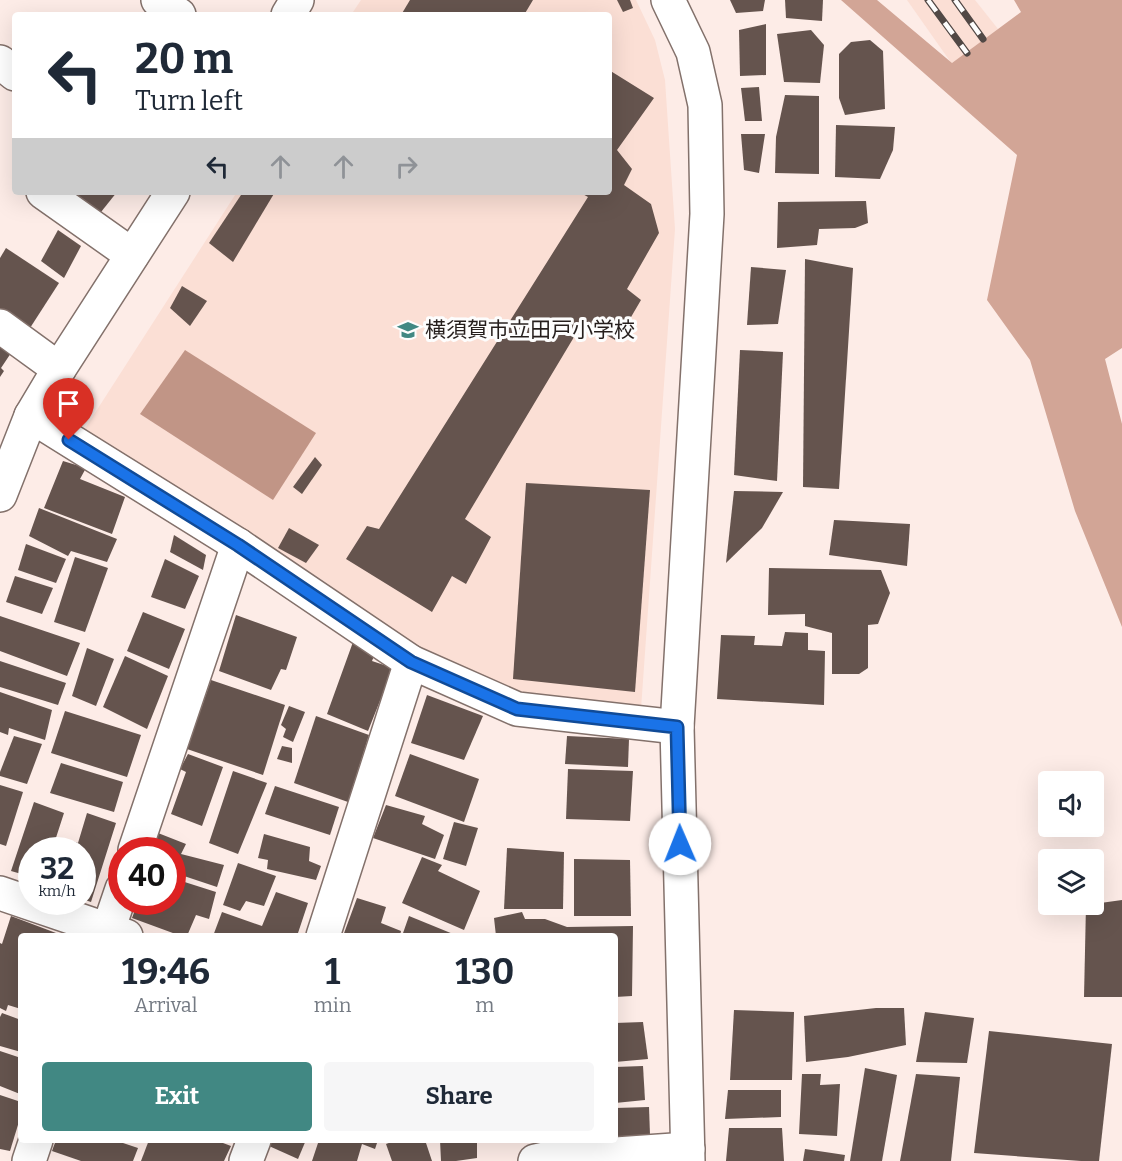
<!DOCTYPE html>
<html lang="en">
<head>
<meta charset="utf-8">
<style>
  :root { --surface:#fff; --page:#f6f6f7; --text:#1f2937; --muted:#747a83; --accent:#418883 }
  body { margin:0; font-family:Bitter,"Noto Sans JP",serif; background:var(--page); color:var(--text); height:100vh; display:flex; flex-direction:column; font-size:22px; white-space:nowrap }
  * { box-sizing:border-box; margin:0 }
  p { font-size:20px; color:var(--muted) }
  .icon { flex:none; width:33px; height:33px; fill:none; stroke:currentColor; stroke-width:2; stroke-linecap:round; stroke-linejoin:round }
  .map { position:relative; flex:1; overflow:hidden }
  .panel { position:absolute; left:18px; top:933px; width:600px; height:210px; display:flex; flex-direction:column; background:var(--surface); border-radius:6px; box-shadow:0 6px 24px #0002 }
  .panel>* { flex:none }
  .hud { position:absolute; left:12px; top:12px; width:600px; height:183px; border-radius:6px; box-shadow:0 6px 24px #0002; background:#fff; color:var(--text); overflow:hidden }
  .buttons { position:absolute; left:1038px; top:771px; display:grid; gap:12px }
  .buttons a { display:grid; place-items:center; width:66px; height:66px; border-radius:6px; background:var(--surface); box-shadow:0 6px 24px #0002; font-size:30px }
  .speed { position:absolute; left:18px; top:837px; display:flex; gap:12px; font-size:30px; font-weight:700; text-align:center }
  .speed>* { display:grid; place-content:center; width:78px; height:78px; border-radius:50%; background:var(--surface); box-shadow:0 6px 24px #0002; line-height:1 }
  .speed small { font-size:15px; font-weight:400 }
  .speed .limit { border:9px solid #d22; background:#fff; color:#111 }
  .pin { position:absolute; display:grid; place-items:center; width:51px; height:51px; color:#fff; margin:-62px -26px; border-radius:50% 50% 50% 0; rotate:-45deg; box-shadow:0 0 6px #0007 }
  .pin .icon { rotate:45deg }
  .me { position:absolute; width:66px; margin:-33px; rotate:359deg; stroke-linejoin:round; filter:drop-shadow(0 0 4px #0008) }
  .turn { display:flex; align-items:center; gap:21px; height:126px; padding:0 24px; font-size:27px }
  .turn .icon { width:78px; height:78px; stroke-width:2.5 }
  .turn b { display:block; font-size:42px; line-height:51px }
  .lanes { display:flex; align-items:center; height:57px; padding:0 24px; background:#0003; justify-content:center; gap:30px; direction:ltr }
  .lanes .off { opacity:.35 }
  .eta { display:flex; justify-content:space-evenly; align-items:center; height:102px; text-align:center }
  .eta b { font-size:36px; font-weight:700; line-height:42px }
  .primary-button { display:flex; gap:12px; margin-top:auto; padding:12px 24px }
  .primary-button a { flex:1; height:69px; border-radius:6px; background:var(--accent); color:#fff; font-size:24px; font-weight:700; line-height:69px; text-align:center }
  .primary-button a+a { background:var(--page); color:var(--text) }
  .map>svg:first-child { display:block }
  .built { fill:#fbdfd5 }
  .forest { fill:#d2a596 }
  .water { fill:#c19586 }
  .building { fill:#65544e }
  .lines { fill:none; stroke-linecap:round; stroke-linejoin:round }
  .minor-casing { stroke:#83716b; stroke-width:36 }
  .minor { stroke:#fff; stroke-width:33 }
  .rail-casing { stroke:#514845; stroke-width:7 }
  .rail { stroke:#fdfdfd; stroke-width:4.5; stroke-dasharray:14; stroke-linecap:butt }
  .route-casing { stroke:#114b97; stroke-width:15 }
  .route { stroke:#1a73e8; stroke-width:10 }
  .labels { text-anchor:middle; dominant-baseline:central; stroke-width:6; stroke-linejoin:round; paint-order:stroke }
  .poi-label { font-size:21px; fill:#251e1c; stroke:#fdfdfd; text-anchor:start }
</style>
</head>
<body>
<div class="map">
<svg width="1122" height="1161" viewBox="0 0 1122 1161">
  <rect width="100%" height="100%" fill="#fdece7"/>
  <g class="built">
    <path d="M361 0H636L655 40 665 80 675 229 641 709 502 691 406 645 324 581 84 430 237 192H609V15H351Z"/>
    <path d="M907 0H975L998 29 952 64Z"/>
  </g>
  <path class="forest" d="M841 0H877L952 63 1021 12 1014 0H1122V348L1105 359 1122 424V627L1075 511 1030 360 987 300 1017 155Z"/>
  <path class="water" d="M185 350 316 433 273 500 140 414Z"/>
  <g class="building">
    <path d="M410 0H533L524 15H401Z"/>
    <path d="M617 0H630L633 8 623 12Z"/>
    <path d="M730 0H765L763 11 736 13Z"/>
    <path d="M785 0H823L822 21 786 18Z"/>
    <path d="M766 24V75L740 76 739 30Z"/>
    <path d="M811 30 824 45 820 83 784 82 777 34Z"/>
    <path d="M870 40 883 51 885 109 845 115 839 98V54L851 42Z"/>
    <path d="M609 70 654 98 617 150 632 169 624 185 651 204 659 233 627 289 641 300 617 341 583 322 465 519 491 537 466 584 452 576 432 612 346 559 367 526 379 529 588 197 579 192H609Z"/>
    <path d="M759 87 762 121H745L741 88Z"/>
    <path d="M785 95 819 96V174L775 173 776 137Z"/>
    <path d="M836 125 895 127 893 150 880 179 835 177Z"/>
    <path d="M741 134H765L759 173 744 170Z"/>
    <path d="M63 192H117L97 217Z"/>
    <path d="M243 192H275L233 262 209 243Z"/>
    <path d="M866 201 868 223 855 228 819 229 817 245 777 248 778 202Z"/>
    <path d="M58 230 81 246 64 278 41 261Z"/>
    <path d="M6 248 59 283 30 328 0 308V258Z"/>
    <path d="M805 259 853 268 839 489 803 487Z"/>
    <path d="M751 267 786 270 778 324 747 325Z"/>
    <path d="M182 286 207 301 190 326 170 308Z"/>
    <path d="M0 345 11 353 1 368 4 371 0 377Z"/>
    <path d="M740 350 783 352 777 481 734 475Z"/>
    <path d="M315 457 322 465 302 494 293 487Z"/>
    <path d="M63 461 86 468 80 479 125 497 112 534 44 508Z"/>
    <path d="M526 483 650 490 635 692 513 679Z"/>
    <path d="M734 491 783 492 762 528 726 563Z"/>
    <path d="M39 508 117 539 107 562 71 551 68 556 29 536Z"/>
    <path d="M834 520 910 524 907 566 829 555Z"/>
    <path d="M289 528 319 545 306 563 278 548Z"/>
    <path d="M174 535 206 555 203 570 170 552Z"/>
    <path d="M26 544 66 559 56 583 18 570Z"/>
    <path d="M75 557 108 568 85 632 54 622Z"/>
    <path d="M165 559 199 576 185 609 151 597Z"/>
    <path d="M769 568 881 570 890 593 878 624 868 625V668L859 674H832V633L805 626V614L768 615Z"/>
    <path d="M15 576 53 588 42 614 6 602Z"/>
    <path d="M143 612 185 629 169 669 127 651Z"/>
    <path d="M236 615 297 637 286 670 281 669 271 690 219 671Z"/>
    <path d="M0 616 80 643 67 676 0 651Z"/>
    <path d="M785 632 808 633V650L825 651 824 705 717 699 721 635 755 636 754 645 782 646Z"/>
    <path d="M353 642 376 651 372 661 393 668 368 731 327 714Z"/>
    <path d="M87 648 114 659 96 706 72 696Z"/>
    <path d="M125 656 168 676 147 729 103 707Z"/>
    <path d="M0 661 66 683 58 705 0 687Z"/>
    <path d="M211 680 285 705 263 775 187 749Z"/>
    <path d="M0 692 52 710 45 740 9 728 8 735 0 732Z"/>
    <path d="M427 695 483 716 464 760 411 743Z"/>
    <path d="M289 706 305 712 293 742 283 737 286 729 281 725Z"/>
    <path d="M65 711 141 735 127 777 51 753Z"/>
    <path d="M316 716 369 735 348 802 294 783Z"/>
    <path d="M14 736 42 744 27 784 0 776V772Z"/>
    <path d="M567 736 629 739 628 767 565 764Z"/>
    <path d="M282 746 292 748V763L277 759Z"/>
    <path d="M188 754 223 767 202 826 171 814 186 772 180 769Z"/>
    <path d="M410 754 479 779 464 822 395 796Z"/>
    <path d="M61 763 123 782 114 812 50 793Z"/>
    <path d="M568 769 633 771 630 821 566 819Z"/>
    <path d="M233 771 267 783 238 854 209 843Z"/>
    <path d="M0 785 23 792 6 846 0 844Z"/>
    <path d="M275 786 339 807 330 835 265 814Z"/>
    <path d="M34 802 64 813 52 850H32V877L11 871Z"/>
    <path d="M386 805 425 816 422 824 444 835 435 859 373 838Z"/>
    <path d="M87 813 116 823 91 902 82 899V850H69L72 841 78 843Z"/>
    <path d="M454 822 478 828 466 866 443 859Z"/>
    <path d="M158 833 186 844 181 854 224 865 217 887 172 872V850H152Z"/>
    <path d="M264 834 310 847 309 861 321 866 316 880 267 869 268 860 258 858Z"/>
    <path d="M507 848 564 852 563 909H504Z"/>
    <path d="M422 857 442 865 438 871 480 891 464 930 402 903Z"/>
    <path d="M574 859 630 860 631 916H574Z"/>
    <path d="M238 863 276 876 264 906 246 901 240 911 223 905Z"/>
    <path d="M172 878 216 892 209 919 196 915 187 936H181L132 918 138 902H172Z"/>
    <path d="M276 892 308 903 297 936H213L222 912 262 926Z"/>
    <path d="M357 898 386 907 381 923 401 931 400 936H343Z"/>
    <path d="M1122 900V997H1084L1086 905Z"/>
    <path d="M522 912 525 919H545L567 927 633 926 632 996 615 997V936H496L494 918Z"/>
    <path d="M11 916 64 936H21V1009L8 1005 6 1011 0 1008V943L2 944Z"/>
    <path d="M409 916 458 936H402Z"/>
    <path d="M876 1008H904L906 1045 848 1057 806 1062 804 1016Z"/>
    <path d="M734 1010 794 1012 792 1080H730Z"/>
    <path d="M925 1012 974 1018 967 1063 916 1062Z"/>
    <path d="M2 1013 21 1020V1052L0 1046V1017Z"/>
    <path d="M643 1022 648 1059 615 1062V1023Z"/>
    <path d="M989 1031 1112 1044 1099 1161H1081L974 1153Z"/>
    <path d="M0 1051 21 1058 20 1094 0 1086Z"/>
    <path d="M643 1066 645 1100 615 1103V1067Z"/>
    <path d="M865 1068 897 1075 882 1161H850Z"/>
    <path d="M802 1074H821L820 1085 840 1084 837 1136 799 1134Z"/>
    <path d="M916 1074 960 1077 951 1161H900Z"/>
    <path d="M728 1090H781V1117L725 1119Z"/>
    <path d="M0 1095 21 1102V1115L10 1151 0 1149Z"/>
    <path d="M649 1107 650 1135 615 1138V1108Z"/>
    <path d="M729 1128H782L784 1161H726Z"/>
    <path d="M56 1140H114L138 1148 133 1161H81L52 1151Z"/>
    <path d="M149 1140H215L231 1146 224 1161H141Z"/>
    <path d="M272 1140H306L298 1159 269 1146Z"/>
    <path d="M319 1140H378L375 1149 362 1144 357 1161H312Z"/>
    <path d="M397 1140H425L432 1161H392L386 1144Z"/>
    <path d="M440 1140H487L488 1141 477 1143V1158L456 1161H441Z"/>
    <path d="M516 1140H537V1142L516 1143Z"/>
    <path d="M805 1149 845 1155 844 1161H803Z"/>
  </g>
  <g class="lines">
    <g class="minor-casing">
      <g id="minor">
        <path d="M158 0 179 15"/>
        <path d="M668 0 693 52 705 105 707 214 677 727 688 1161"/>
        <path d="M288 15 297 0"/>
        <path d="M0 62 15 74"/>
        <path d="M43 192 132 255"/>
        <path d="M0 326 59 369"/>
        <path d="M31 416 238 545 411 662 517 709 677 727"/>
        <path d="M0 495 31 416 59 369 173 192"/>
        <path d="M135 850 238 545"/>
        <path d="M0 893 126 936"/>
        <path d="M106 936 122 889"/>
        <path d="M323 936 411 662"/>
        <path d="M29 1161 36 1140"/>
        <path d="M246 1161 254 1140"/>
        <path d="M535 1161 544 1159 688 1149"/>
      </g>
    </g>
    <use href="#minor" class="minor"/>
    <g class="rail-casing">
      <g id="rail">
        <path d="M928 0 967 53"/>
        <path d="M955 0 983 39"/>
      </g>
    </g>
    <use href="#rail" class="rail"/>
  </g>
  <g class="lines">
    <g class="route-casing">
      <path id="route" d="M69 440 238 545 411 662 517 709 677 727 680 844"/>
    </g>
    <use href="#route" class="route"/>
  </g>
  <defs>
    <g id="school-bare" transform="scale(1.62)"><path d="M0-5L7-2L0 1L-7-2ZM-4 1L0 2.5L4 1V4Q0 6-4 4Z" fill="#418883" stroke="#fdfdfd" stroke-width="2.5" paint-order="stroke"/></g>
  </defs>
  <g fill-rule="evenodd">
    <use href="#school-bare" x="408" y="330"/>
  </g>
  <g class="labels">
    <g class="poi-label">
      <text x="425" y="330">横須賀市立田戸小学校</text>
    </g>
  </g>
</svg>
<div class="buttons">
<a><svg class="icon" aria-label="sound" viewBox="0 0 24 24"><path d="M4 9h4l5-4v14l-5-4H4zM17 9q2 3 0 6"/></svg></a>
<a><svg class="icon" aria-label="layers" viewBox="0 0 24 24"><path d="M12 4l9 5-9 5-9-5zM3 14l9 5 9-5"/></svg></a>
</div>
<div class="speed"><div>32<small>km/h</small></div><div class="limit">40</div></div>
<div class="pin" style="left:69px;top:440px;background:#d93025"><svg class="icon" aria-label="arrive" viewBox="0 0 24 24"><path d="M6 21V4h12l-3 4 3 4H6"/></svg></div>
<svg class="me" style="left:680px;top:844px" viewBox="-20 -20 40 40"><circle r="19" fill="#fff"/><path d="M0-13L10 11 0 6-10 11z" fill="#1a73e8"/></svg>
<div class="hud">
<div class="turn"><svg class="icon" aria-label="left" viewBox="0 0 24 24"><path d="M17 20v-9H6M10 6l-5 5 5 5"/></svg><div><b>20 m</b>Turn left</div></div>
<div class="lanes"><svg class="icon" aria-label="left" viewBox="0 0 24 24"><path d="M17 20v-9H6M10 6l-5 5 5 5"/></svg><svg class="icon off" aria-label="ahead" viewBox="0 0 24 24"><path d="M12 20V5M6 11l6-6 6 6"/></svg><svg class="icon off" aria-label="ahead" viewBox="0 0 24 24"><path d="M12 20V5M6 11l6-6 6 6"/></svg><svg class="icon off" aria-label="right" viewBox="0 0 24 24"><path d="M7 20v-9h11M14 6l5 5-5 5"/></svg></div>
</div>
<section class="panel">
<div class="eta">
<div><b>19:46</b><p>Arrival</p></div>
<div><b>1</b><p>min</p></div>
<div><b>130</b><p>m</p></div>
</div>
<div class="primary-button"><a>Exit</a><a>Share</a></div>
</section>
</div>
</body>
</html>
